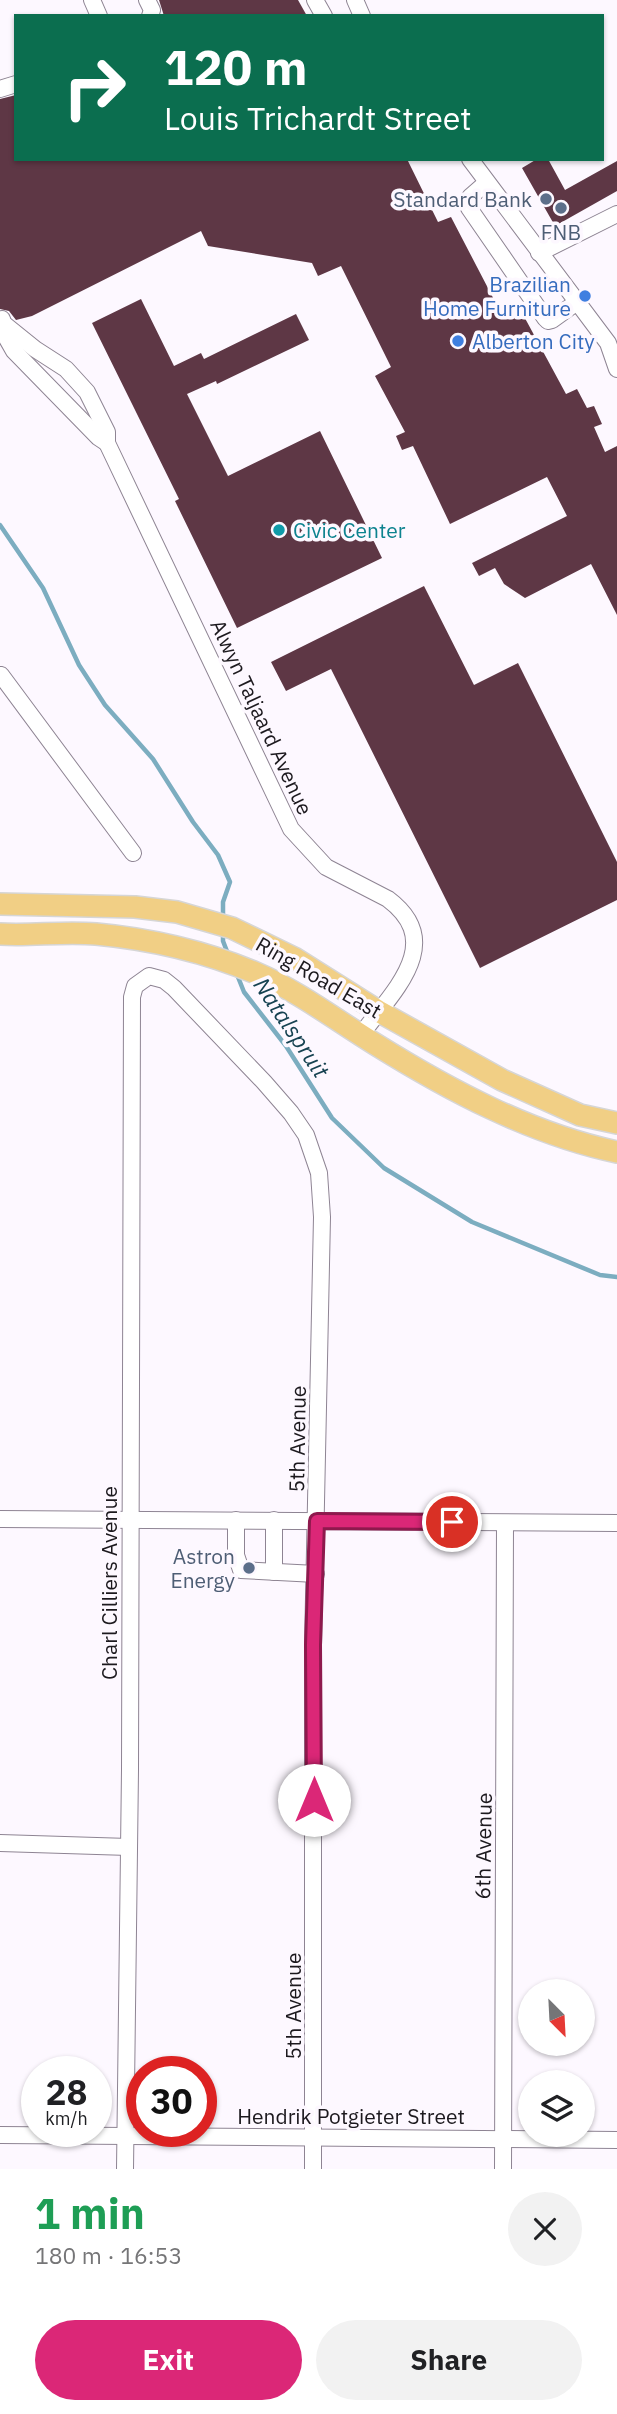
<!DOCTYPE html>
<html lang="en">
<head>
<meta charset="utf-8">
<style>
  :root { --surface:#fff; --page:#f2f2f2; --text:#202124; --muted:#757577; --accent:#db2777 }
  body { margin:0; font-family:"IBM Plex Sans",sans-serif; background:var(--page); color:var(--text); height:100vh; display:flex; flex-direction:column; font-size:26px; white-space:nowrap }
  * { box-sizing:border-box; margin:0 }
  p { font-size:23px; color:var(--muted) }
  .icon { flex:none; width:38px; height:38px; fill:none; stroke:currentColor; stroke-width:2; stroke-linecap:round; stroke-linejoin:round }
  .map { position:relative; height:2169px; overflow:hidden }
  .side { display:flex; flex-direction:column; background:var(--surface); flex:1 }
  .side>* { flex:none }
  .banner { position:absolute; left:14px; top:14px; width:590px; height:147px; border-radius:0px; box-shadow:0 2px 5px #0004; background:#0b6e4f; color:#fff; overflow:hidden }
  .needle { width:46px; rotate:156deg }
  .buttons { position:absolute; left:518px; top:1979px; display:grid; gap:14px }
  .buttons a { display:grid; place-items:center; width:77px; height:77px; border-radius:50%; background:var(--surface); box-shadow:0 2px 5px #0004; font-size:35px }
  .speed { position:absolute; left:21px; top:2056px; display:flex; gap:14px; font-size:35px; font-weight:700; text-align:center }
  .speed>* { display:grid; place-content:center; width:91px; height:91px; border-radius:50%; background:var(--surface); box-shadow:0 2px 5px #0004; line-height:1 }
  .speed small { font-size:18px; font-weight:400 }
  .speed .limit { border:10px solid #d22; background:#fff; color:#111 }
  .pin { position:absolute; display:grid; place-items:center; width:60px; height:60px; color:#fff; margin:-30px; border:4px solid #fff; border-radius:50%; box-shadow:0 2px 7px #0007 }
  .me { position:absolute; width:77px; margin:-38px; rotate:0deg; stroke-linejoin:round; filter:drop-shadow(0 0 5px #0008) }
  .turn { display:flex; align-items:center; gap:24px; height:147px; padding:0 35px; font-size:32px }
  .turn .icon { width:91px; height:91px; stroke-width:2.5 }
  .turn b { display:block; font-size:49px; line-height:60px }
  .round { display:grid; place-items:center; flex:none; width:74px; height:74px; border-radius:37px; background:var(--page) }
  .head { display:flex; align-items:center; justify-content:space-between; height:119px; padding:0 35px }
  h1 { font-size:42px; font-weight:700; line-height:52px; color:#1e9e55 }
  .button { display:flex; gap:14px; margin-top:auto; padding:14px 35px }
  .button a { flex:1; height:80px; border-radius:42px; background:var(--accent); color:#fff; font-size:28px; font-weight:700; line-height:80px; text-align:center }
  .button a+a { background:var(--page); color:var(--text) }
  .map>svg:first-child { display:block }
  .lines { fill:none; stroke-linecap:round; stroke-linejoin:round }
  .stream { stroke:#7cadc0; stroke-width:4.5 }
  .building { fill:#5e3745 }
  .minor-casing { stroke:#8e8493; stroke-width:18 }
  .major-casing { stroke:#d6d6d6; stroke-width:24 }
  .minor { stroke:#fff; stroke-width:16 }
  .major { stroke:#f1cf85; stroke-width:21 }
  .route-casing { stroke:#8e194d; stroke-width:18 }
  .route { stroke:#db2777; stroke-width:12 }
  .service-dot { fill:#5c6f8a; stroke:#fdf8ff; stroke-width:2.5 }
  .shop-dot { fill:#3f7fe0; stroke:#fdf8ff; stroke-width:2.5 }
  .culture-dot { fill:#0f9aa8; stroke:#fdf8ff; stroke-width:2.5 }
  .labels { text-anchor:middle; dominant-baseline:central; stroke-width:7; stroke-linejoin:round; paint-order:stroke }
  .service-label { font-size:21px; fill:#4e5e75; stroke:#fdf8ff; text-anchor:end }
  .shop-label { font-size:21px; fill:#366cbe; stroke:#fdf8ff; text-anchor:end }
  .culture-label { font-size:21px; fill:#0d838f; stroke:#fdf8ff; text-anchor:start }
  .street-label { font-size:21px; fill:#1c191e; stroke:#fdf8ff }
  .water-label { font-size:23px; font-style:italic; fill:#164251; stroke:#fdf8ff }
</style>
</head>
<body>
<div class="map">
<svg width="617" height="2169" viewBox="0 0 617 2169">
  <rect width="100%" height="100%" fill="#fdf8ff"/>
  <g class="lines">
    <g class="stream">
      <path d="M0 525 43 588 79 665 105 705 153 759 193 822 218 855 230 882 223 902V920"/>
      <path d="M223 932V941L228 954"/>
      <path d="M236 972 244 992 286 1046 332 1118 384 1168 472 1222 600 1275 617 1277"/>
    </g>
  </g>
  <g class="building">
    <path d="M159 0H298L307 16H164Z"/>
    <path d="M16 95V159H407L438 222 451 217 502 315 520 309 566 394 577 389 587 408 594 406 602 424 594 427 605 452 617 446V615L591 564 525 598 504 584 495 568 479 576 472 563 567 516 547 477 450 524 413 446 402 450 396 436 405 432 375 376 391 367 341 266 318 276 312 263 208 246 201 231 32 316 16 320 9 311 0 309V99Z"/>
    <path d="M537 159H548L565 190 617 161V191L555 226 522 168Z"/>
    <path d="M141 299 174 366 201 353 204 359 296 314 309 340 217 384 216 381 187 394 228 476 320 431 382 558 237 628 175 501 179 499 92 323Z"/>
    <path d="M424 586 474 685 518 663 617 862V900L480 968 331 669 286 691 271 662Z"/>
  </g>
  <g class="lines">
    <g class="minor-casing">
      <g id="minor">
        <path d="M92 0 99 16"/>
        <path d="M147 0 152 10 150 16"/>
        <path d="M315 0 324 16"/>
        <path d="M355 0 362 16"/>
        <path d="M0 89 16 84"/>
        <path d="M470 159 608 343 617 369"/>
        <path d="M486 183 470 197 469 208 545 318 548 321 552 320 577 302"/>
        <path d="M539 253 617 214"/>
        <path d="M2 319 6 337 14 351 98 437 107 443"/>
        <path d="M4 324 35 349 66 369 87 392 107 432V443L291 829 326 867 388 899C448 944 390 994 361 1035"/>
        <path d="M1 675 133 853"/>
        <path d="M0 1519 617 1523"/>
        <path d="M236 1520V1555L241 1570 316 1574"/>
        <path d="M274 1572V1520"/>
        <path d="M0 1843 129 1847"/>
        <path d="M0 2135 617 2140"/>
        <path d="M125 2169 130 1770 132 997 135 986 149 976 164 980 174 988 264 1082 291 1113 306 1135 319 1173 322 1217 313 1645V2169"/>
        <path d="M503 2169 505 1523"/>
      </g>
    </g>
    <g class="major-casing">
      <g id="major">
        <path d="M0 904 135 907 177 912 232 928 294 958 378 1011 502 1080 580 1115 617 1123"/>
        <path d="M0 934C32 936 64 931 96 934 150 939 206 952 256 973 298 991 336 1020 375 1044 449 1090 531 1134 617 1152"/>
      </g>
    </g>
    <use href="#minor" class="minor"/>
    <use href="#major" class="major"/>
  </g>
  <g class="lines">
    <g class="route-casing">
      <path id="route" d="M314 1800 313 1645 317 1521 452 1522"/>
    </g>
    <use href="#route" class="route"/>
  </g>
  <g class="service-dot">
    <circle cx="546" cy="199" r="7"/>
    <circle cx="561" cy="208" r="7"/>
    <circle cx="249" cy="1568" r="7"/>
  </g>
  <g class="shop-dot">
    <circle cx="585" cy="296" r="7"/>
    <circle cx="458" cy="341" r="7"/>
  </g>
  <circle class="culture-dot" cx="279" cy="530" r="7"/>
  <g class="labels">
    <g class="service-label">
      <text x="532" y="199">Standard Bank</text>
      <text x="561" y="232" text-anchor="middle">FNB</text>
      <text x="235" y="1556">Astron<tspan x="235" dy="24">Energy</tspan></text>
    </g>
    <g class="shop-label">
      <text x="571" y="284">Brazilian<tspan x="571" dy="24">Home Furniture</tspan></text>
      <text x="472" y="341" text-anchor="start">Alberton City</text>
    </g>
    <g class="culture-label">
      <text x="293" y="530">Civic Center</text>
    </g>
    <g class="street-label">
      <text transform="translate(262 717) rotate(65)">Alwyn Taljaard Avenue</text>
      <text transform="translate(319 977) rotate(30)">Ring Road East</text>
      <text transform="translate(297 1439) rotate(-89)">5th Avenue</text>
      <text transform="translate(109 1583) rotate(-90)">Charl Cilliers Avenue</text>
      <text transform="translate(483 1846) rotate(-89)">6th Avenue</text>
      <text transform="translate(293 2006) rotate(-90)">5th Avenue</text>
      <text x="351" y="2116">Hendrik Potgieter Street</text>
    </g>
    <g class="water-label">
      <text transform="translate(292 1027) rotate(56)">Natalspruit</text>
    </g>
  </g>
</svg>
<div class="buttons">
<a><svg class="needle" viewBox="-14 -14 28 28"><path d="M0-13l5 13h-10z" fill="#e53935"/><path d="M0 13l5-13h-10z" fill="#757577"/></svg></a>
<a><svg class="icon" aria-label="layers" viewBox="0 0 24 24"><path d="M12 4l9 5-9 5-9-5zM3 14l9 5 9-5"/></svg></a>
</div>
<div class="speed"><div>28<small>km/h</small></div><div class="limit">30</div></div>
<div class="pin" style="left:452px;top:1522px;background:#d93025"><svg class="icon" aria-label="arrive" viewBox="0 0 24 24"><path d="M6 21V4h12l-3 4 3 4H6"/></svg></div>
<svg class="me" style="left:314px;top:1800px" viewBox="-20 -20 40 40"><circle r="19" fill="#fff"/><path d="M0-13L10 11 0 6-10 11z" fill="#db2777"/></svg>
<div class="banner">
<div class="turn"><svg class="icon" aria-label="right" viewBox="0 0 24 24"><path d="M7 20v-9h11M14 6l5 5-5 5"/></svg><div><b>120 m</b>Louis Trichardt Street</div></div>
</div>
</div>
<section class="side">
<div class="head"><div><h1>1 min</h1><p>180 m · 16:53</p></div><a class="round"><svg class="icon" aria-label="close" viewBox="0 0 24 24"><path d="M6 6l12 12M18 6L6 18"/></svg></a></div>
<div class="button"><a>Exit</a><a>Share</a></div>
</section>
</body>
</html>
